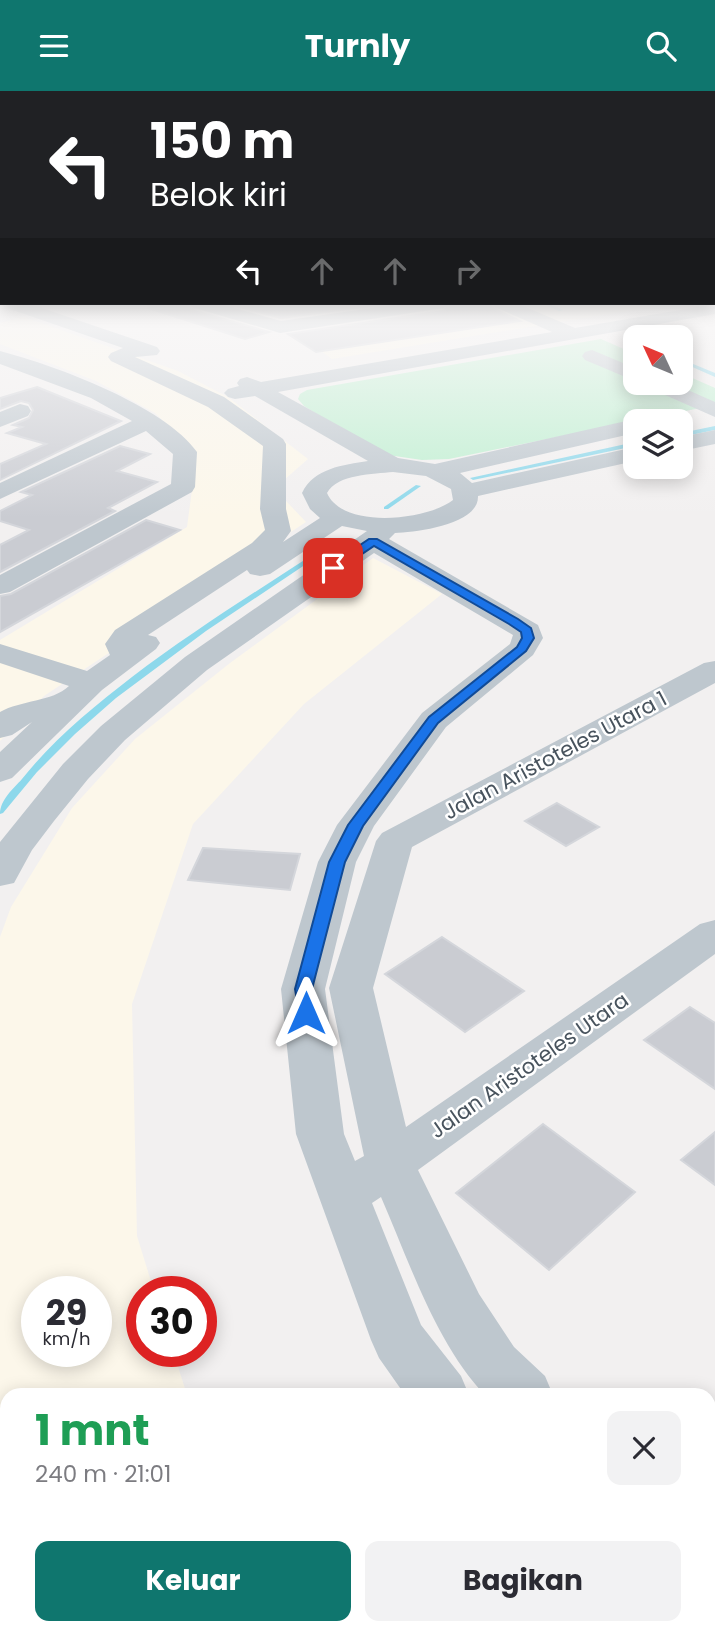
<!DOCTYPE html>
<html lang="id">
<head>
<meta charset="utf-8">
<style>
  :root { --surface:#fff; --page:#f2f2f3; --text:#2b2b33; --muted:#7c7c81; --accent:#0f766e }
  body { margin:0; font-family:Poppins,sans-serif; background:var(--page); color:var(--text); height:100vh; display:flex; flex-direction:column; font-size:26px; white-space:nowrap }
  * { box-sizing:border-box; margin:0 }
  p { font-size:23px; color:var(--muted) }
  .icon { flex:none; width:38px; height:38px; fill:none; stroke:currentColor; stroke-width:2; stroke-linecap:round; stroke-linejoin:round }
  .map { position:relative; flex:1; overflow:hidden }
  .side { position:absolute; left:0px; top:1297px; width:716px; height:247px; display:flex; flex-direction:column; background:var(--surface); border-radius:21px 21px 0 0; box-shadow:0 4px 18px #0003 }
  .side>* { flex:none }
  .hud { position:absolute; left:0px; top:0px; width:716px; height:214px; box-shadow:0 4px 18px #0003; background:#202124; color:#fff; overflow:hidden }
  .needle { width:46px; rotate:314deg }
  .controls { position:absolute; left:623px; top:234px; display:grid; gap:14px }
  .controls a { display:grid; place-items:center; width:70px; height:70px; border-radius:14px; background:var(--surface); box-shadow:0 4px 18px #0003; font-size:35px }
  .speed { position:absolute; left:21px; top:1185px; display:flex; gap:14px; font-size:35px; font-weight:700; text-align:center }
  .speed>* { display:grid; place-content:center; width:91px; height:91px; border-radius:50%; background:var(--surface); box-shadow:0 4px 18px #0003; line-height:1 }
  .speed small { font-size:18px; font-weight:400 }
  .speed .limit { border:10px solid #d22; background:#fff; color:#111 }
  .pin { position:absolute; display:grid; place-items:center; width:60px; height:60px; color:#fff; margin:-30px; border-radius:14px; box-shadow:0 4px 10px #0006 }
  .me { position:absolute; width:77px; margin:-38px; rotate:0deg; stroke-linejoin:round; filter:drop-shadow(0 0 5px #0008) }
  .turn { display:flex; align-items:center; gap:24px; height:147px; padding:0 35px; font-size:32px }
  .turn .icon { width:91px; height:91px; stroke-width:2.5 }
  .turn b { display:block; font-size:49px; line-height:60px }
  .lanes { display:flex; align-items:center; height:66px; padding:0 35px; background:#0003; justify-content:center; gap:35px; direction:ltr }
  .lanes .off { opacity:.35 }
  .round { display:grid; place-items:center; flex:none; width:74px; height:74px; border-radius:14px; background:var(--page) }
  .overview { display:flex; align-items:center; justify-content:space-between; height:119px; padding:0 35px }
  h1 { font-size:42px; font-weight:700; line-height:52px; color:#1e9e55 }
  .cta { display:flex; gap:14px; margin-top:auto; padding:14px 35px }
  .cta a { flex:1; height:80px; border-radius:14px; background:var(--accent); color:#fff; font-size:28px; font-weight:700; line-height:80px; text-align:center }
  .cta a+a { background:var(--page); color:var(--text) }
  header { display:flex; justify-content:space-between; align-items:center; height:91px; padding:0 35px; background:var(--accent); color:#fff; font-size:32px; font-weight:700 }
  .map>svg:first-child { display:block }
  .commercial { fill:#fcf7ea; fill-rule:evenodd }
  .green { fill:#bfefd1 }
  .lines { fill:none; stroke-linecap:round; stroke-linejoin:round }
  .stream { fill:#8dd8eb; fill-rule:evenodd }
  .building { fill:#caccd2; stroke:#d4d6db; stroke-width:2 }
  .minor { fill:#bec7ce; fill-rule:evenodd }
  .route { fill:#1a73e8; stroke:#114b97; stroke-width:2 }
  .labels { text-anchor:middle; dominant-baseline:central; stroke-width:5; stroke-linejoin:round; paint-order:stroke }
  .street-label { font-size:21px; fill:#48535d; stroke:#fff }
</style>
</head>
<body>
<header><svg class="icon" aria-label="menu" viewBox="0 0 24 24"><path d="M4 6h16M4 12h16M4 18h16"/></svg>Turnly<svg class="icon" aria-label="search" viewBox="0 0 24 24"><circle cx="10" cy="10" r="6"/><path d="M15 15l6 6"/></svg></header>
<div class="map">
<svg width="715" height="1543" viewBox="0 0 715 1543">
  <rect width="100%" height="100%" fill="#f2f0f0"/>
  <g class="commercial">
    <path d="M559 212H677L332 268 307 250Z"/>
    <path d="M24 226 178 280 228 306 308 368 284 389 286 410 306 431 44 605 0 650V549L187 436 197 362 155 322 96 290 0 253V232Z"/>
    <path d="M373 467 442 503 304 613 193 733 132 913 137 1145 154 1200H142V1260H173L187 1304H7V1517L0 1489V846L11 816 72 717 135 648 230 572ZM37 1200H96V1260H37Z"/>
  </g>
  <path class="green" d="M601 248 635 263V292H681V282L715 297V314L449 368 422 369 381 363 304 315 298 308 300 303 307 299Z"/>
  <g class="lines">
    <g class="stream">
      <path d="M542 212H547L563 219 559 220Z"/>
      <path d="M626 244 635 247V250L624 246Z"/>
      <path d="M681 268 715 282V286L681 271Z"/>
      <path d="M715 335V339L681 346V342Z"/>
      <path d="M635 351V355L473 389 470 387Z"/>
      <path d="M416 394 421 395 388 418H384V416Z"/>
      <path d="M337 448 342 449 206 540 116 607 75 643 37 681 3 722 0 723C0 709 13 698 22 688 53 649 93 616 132 586 198 536 268 493 337 448Z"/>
    </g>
  </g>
  <g class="building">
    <path d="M149 212H186L191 219 269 241 245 248 148 217Z"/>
    <path d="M225 212H391L281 227Z"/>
    <path d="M454 212H489L494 218 520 230 316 261 288 243 443 220Z"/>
    <path d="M37 296 121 330 0 389V373L46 353 7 342 22 336 13 334 29 327 33 319 29 312 21 310 0 318V307Z"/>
    <path d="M120 355 150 363 117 380 157 391 108 417 115 420 0 481V454L29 439 0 430V420L32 404 21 401Z"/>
    <path d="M146 429 180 439 0 541V505L11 503Z"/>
    <path d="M557 712 599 736 566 755 525 730Z"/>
    <path d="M203 757 300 763 290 799 188 789Z"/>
    <path d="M442 846 524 900 465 941 385 883Z"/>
    <path d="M690 916 715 932V998L644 949Z"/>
    <path d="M543 1033 635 1101 549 1179 456 1102Z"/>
    <path d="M715 1041V1094L681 1069Z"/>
  </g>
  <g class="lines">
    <g class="minor">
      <path d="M1 212H27L157 256 160 260 157 264 135 266 224 306 283 348 286 353V418L291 440 283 451 320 427 310 418 302 402C314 377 343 374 368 370L255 305 235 308 228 306 224 302 228 298 239 295 237 292 240 288 247 286 261 291 552 241 495 216 492 212H516L575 237 715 213V223L278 301 398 367 435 373 635 328 643 331H635V342L460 382 472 392 635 356V370L478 405C479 434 416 441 395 442L389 448 538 534 543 547 533 564 446 636 374 735 356 771 325 898 344 1043 355 1070 364 1065 329 897 376 750 382 742 704 572 715 570V592L412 756 373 897 406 1036 700 833 715 829V863L418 1079 479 1203 514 1256 545 1285 553 1304H485C436 1253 409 1170 381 1106L372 1112 421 1234 461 1285 469 1304H405L379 1267 371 1249 296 1043 281 898 318 771 337 734 422 622 510 553 513 544 374 462 207 579 125 649 88 688 54 730 32 759 14 792 0 795V751L63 673 101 635 185 566 367 440 342 435 270 483 260 485 250 483 247 479 148 544 156 546 160 552 156 558 102 599 12 687 0 691V661L32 631 12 644 0 647V621C21 609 52 611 69 595L0 572V553L87 580 110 564 105 553 115 539 252 452 265 439 260 418 263 355 208 316 111 270 108 266 111 262 123 257 4 216ZM393 381 426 385 451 398 453 409C428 429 343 439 327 402 337 383 374 383 393 381Z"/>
      <path d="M189 212H216L281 230 408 212H452L443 217 280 242 192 216Z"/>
      <path d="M592 259 635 277V290L585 269 582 265 585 261Z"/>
      <path d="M0 260C54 274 165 315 197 361L195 396 192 401 10 501 0 503V484L171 393 173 363 146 340 0 408V392L132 330 91 307 0 273Z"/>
      <path d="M644 292H672L715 311V326L647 296Z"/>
      <path d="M20 313 28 315 31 320 28 325 0 336V321Z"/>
      <path d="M715 339V353L681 360V346Z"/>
      <path d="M715 1385V1452L709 1454V1387Z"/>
      <path d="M542 1536H614V1537L612 1543H539Z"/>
    </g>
  </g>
  <linearGradient id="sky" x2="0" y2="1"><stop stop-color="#83c2e9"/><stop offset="0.49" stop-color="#f9f8f8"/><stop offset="1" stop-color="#f9f8f8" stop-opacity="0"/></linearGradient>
  <rect width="715" height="427" fill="url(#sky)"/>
  <path class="route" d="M369 448H377L518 528 531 537 534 547 526 560 438 632 363 735 345 771 312 898 315 922 313 927H300L295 898 329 771 348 734 429 626 517 556 522 547 521 541 509 533 374 455 337 480H329V475Z"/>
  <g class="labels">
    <g class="street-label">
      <text transform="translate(555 664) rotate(-28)">Jalan Aristoteles Utara 1</text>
      <text transform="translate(529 974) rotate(-35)">Jalan Aristoteles Utara</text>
    </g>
  </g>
</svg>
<div class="controls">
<a><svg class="needle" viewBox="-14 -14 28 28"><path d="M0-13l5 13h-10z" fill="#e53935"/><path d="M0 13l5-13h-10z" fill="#7c7c81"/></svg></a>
<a><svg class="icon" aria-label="layers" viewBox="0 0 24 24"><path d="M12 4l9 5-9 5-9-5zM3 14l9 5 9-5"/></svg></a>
</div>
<div class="speed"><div>29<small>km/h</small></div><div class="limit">30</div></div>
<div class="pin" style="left:333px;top:477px;background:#d93025"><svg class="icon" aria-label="arrive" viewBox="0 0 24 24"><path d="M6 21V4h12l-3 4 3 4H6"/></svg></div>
<svg class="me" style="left:306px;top:922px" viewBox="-20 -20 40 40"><path d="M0-17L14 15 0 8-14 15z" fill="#1a73e8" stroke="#fff" stroke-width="4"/></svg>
<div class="hud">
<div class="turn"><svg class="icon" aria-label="left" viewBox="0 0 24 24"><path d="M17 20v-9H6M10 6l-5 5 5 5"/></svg><div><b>150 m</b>Belok kiri</div></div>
<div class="lanes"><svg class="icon" aria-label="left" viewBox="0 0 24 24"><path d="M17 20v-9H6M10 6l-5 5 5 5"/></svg><svg class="icon off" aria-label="ahead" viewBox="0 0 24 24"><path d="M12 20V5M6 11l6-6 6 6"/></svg><svg class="icon off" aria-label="ahead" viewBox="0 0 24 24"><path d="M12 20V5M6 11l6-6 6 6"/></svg><svg class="icon off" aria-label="right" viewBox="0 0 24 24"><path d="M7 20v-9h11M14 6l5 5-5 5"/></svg></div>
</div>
<section class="side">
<div class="overview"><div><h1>1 mnt</h1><p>240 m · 21:01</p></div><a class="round"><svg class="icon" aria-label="close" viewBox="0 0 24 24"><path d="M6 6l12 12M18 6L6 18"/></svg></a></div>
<div class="cta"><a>Keluar</a><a>Bagikan</a></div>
</section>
</div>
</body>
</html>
